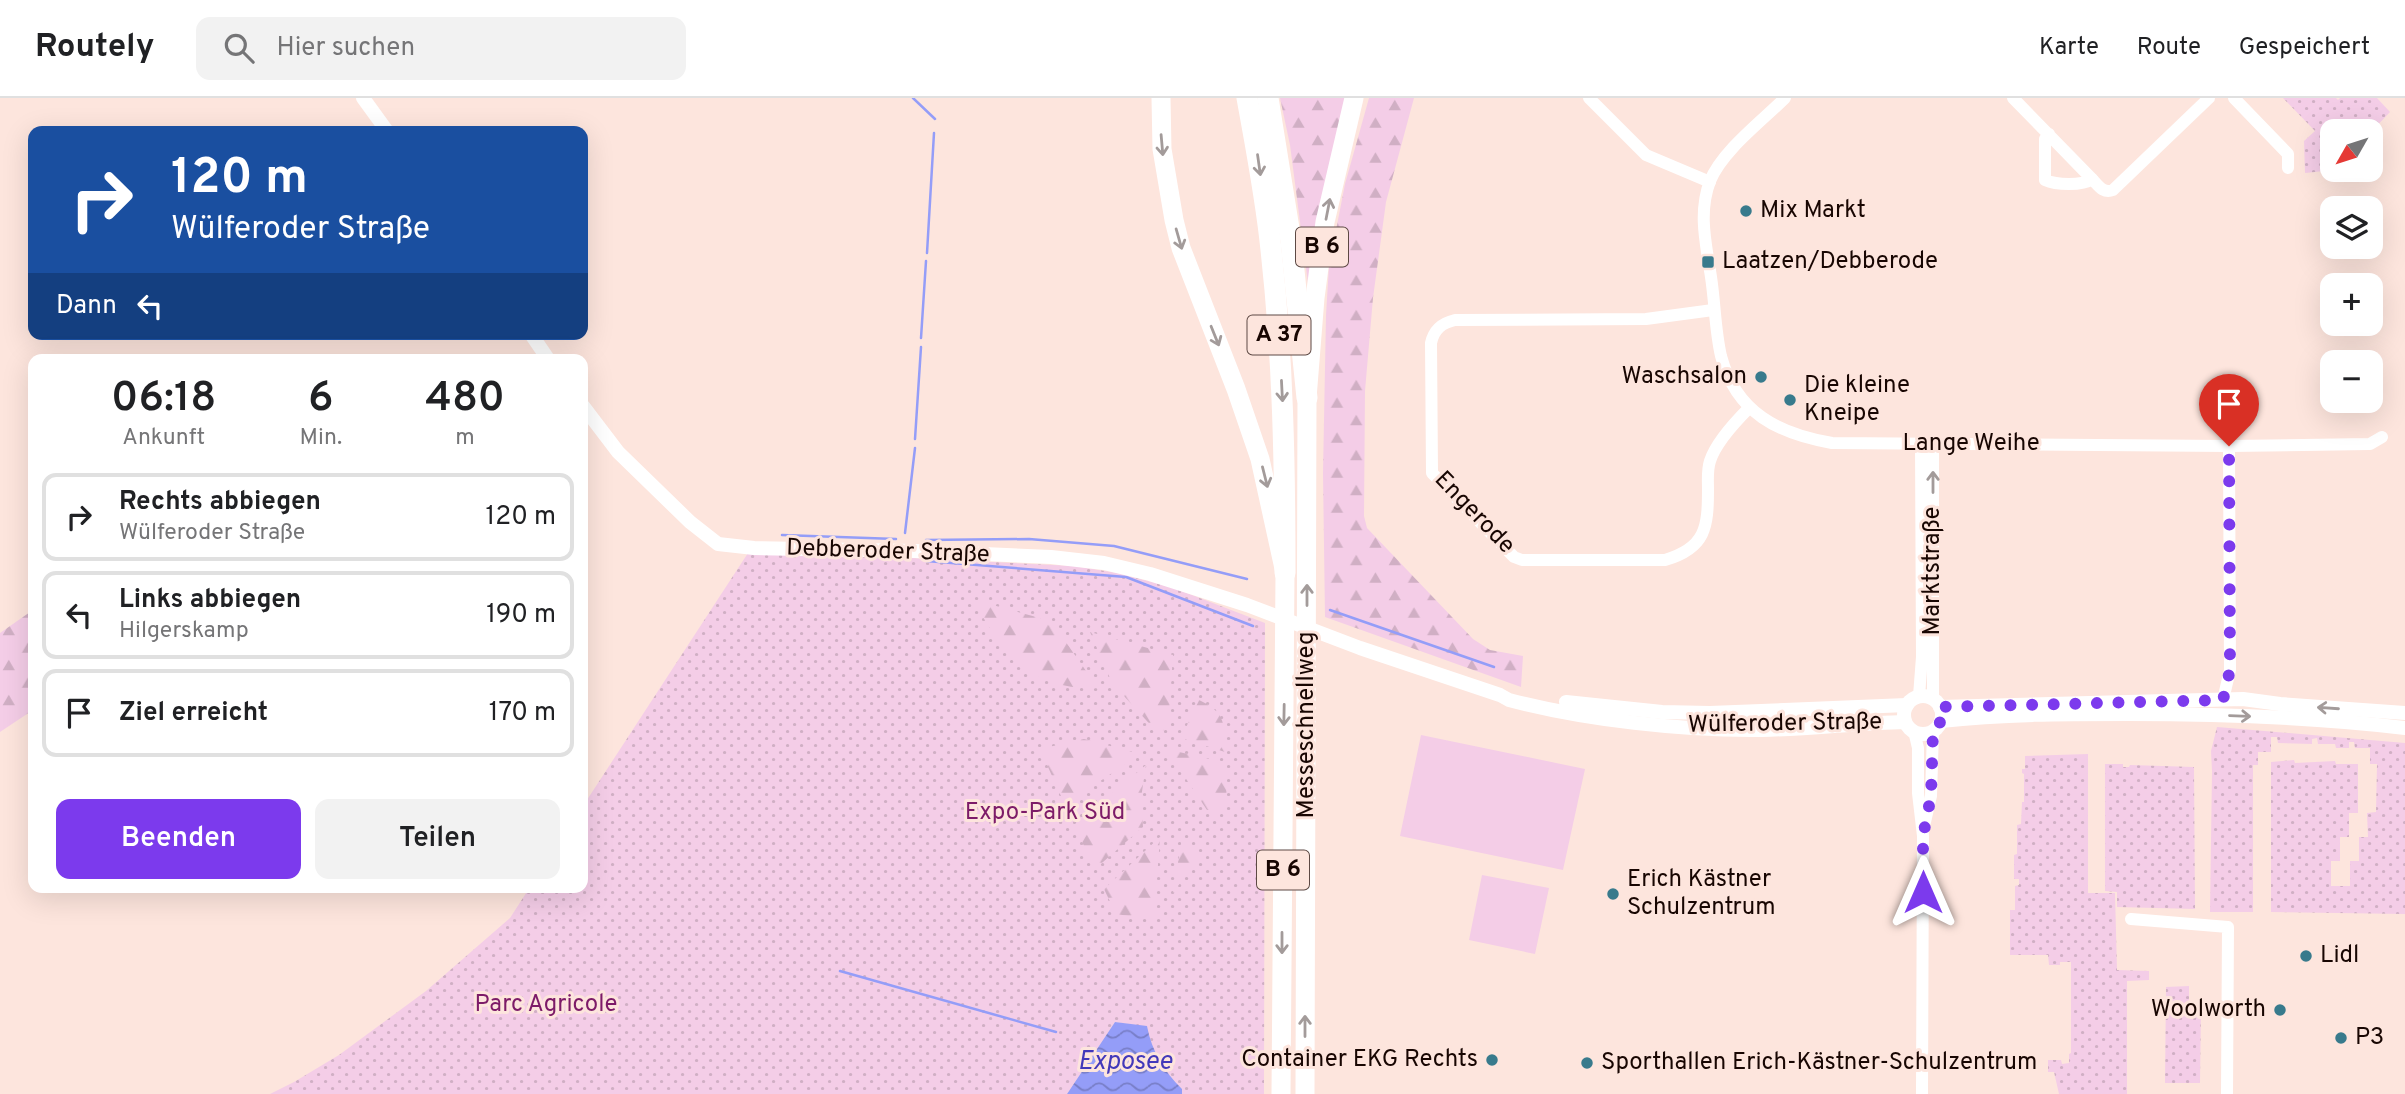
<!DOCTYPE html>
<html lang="de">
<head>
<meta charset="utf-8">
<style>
  :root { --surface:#fff; --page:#f2f2f2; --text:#202124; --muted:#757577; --line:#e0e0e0; --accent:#7c3aed }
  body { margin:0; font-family:Overpass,sans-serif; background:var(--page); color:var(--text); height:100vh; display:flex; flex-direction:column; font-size:26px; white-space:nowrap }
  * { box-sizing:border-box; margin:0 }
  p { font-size:23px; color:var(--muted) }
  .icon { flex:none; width:38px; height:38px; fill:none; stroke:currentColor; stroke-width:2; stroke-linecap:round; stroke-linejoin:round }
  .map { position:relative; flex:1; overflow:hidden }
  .details { position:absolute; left:28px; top:256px; width:560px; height:539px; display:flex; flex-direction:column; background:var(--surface); border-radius:14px; box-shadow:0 7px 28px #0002 }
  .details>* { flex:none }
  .guide { position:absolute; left:28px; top:28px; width:560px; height:214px; border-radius:14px; box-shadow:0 7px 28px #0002; background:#1a4fa0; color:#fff; overflow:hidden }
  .needle { width:46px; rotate:231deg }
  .tools { position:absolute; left:2320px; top:21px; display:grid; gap:14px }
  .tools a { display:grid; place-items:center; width:63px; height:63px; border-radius:14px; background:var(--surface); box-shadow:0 7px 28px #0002; font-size:35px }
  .pin { position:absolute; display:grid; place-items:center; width:60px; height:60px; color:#fff; margin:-72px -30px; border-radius:50% 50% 50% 0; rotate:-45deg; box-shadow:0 0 7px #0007 }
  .pin .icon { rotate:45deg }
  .me { position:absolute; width:77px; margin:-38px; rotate:0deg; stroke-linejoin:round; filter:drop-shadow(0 0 5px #0008) }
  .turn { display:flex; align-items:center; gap:24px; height:147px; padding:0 28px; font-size:32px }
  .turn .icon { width:91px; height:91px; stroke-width:2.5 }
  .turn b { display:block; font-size:49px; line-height:60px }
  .then { display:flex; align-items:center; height:66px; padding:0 28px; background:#0003; gap:14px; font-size:26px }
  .eta { display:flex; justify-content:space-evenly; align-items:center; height:119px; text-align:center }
  .eta b { font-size:42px; font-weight:600; line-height:49px }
  .action { display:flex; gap:14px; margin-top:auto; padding:14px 28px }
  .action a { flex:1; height:80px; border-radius:14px; background:var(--accent); color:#fff; font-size:28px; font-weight:600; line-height:80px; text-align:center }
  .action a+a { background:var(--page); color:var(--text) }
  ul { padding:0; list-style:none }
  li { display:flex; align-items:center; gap:21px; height:88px; margin:0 14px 10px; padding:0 14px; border:4px solid var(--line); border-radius:14px }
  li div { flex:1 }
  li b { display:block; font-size:26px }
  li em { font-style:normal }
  header { display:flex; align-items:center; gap:42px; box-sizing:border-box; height:98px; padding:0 35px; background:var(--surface); border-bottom:2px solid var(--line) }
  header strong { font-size:33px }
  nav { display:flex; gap:38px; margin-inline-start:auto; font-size:24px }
  .search { width:490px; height:63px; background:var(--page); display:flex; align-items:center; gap:18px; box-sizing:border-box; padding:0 24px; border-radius:14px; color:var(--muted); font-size:26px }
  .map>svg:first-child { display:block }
  .grass { fill:url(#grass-dots) }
  .forest { fill:url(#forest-firs) }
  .pitch { fill:#f4cde7 }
  .water { fill:url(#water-waves) }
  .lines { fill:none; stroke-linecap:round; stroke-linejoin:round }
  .stream { stroke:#949df8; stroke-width:2.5 }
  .minor { stroke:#fff; stroke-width:12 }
  .tertiary { stroke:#fff; stroke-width:14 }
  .trunk { stroke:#fff; stroke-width:19 }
  .motorway { stroke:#fff; stroke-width:21 }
  .oneway { stroke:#a39b9a }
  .route { stroke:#7c3aed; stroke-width:12; stroke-dasharray:0 21.6 }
  .poi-dot { fill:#387a8c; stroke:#fde5dd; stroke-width:2.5 }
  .labels { text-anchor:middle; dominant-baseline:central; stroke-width:6; stroke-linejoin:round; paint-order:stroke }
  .shield { fill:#fde5dd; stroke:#5d4944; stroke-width:2 }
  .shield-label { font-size:23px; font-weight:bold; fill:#180602 }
  .poi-label { font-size:24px; fill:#180602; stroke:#fde5dd; text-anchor:start }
  .street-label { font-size:24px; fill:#180602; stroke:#fde5dd }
  .park-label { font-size:24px; fill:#7d1b68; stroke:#fde5dd }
  .water-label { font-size:26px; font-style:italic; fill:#4238ba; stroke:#fde5dd }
</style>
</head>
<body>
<header>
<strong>Routely</strong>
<div class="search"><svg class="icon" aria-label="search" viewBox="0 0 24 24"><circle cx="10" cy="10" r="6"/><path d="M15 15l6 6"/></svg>Hier suchen</div>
<nav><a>Karte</a><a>Route</a><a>Gespeichert</a></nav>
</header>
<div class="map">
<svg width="2405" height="996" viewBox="0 0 2405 996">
  <defs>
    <pattern id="grass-dots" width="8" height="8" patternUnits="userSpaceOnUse" patternTransform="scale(1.75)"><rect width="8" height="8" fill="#f4cde7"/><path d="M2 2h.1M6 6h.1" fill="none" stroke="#d0afc4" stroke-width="1.8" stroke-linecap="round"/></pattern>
    <pattern id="forest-firs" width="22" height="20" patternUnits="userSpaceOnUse" patternTransform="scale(1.75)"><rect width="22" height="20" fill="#f4cde7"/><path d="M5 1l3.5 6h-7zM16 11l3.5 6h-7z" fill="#d0afc4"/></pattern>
    <pattern id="water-waves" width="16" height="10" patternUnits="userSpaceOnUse" patternTransform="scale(1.75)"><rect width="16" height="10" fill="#949df8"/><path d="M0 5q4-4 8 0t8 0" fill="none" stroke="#787ec7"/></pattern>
  </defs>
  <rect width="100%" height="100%" fill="#fde5dd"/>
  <g class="grass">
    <path d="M2283 0H2336L2338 2 2340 0H2377L2390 14 2371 34 2333 33 2334 72 2305 75 2304 43 2315 33Z"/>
    <path d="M748 455 869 458 1074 468 1117 475 1171 489 1265 525 1264 996H1182V991C1164 973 1152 954 1147 929L1115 924 1067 996H270L294 984 339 957 426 893 510 820 530 789H583V708Z"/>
    <path d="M2217 629 2405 645V816L2271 814V664L2294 662 2295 665 2335 663 2336 666H2358V715H2349V739H2340V763H2331V788H2350V763H2359V739H2368L2367 715 2376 714 2377 666H2370V650H2355L2354 644H2349V650H2336L2335 646H2318L2317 640 2312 641V646L2278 645 2277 639H2271V654H2258V667H2253V814H2210L2212 673 2211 653Z"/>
    <path d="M2088 656V795H2115L2117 872 2149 873V882L2127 883V996H2059L2054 974H2048V962H2061L2062 966 2069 965V956L2071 955V864H2060V867H2049L2048 857H2010V812H2015V788L2019 787V781H2014V757L2017 756V727L2021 726 2022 704H2024V676L2022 675V671H2025V658Z"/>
    <path d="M2105 666H2123V669H2129L2130 667 2194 669 2195 811 2117 809V794L2105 793Z"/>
    <path d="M2189 888V909H2201L2200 985H2165L2166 889Z"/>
  </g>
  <g class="forest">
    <path d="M1280 0H1346L1308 185 1290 47Z"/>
    <path d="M1369 0H1414L1386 104 1373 200 1365 293 1364 418 1367 430 1473 541 1490 552 1523 558 1521 589 1325 519 1323 375 1326 217 1329 168 1345 86Z"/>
    <path d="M978 503 1051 523 1098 590C1069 592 1032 582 1011 560 998 546 988 526 977 510Z"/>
    <path d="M33 512V612L0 634V535Z"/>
    <path d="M1090 534 1173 557 1168 631 1157 634 1112 585Z"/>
    <path d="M1199 602C1227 615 1224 627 1225 654L1181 640Z"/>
    <path d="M1084 641 1140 656 1065 707 1040 651Z"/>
    <path d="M1166 651 1227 665 1226 712H1207Z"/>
    <path d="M1146 667 1141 700 1143 729 1095 771 1074 727Z"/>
    <path d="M1160 739 1154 822 1116 816 1104 791Z"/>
    <path d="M1182 740 1198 760 1173 795Z"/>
  </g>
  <g class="pitch">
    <path d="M1421 637 1585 671 1563 772 1400 738Z"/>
    <path d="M1482 777 1549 790 1535 856 1469 842Z"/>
  </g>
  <path class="water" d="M1115 924 1147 928C1152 954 1164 973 1182 991V996H1067Z"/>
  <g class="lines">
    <g class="stream">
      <path d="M913 0 935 21"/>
      <path d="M927 155 934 35"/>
      <path d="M921 240 926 163"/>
      <path d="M915 341 921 249"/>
      <path d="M905 435 915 350"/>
      <path d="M782 437 896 441"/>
      <path d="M926 442 1029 441 1114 448 1247 481"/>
      <path d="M926 463 1126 479 1253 528"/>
      <path d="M1330 512 1494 569"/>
      <path d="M840 873 1056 934"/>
    </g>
    <g class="minor">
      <path d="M1589 0 1646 57 1710 84"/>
      <path d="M1785 0C1762 23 1722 53 1710 83 1698 115 1706 146 1711 179 1715 205 1715 232 1721 258 1736 315 1779 336 1832 345L2229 348 2370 346 2382 339"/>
      <path d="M2013 0 2092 81C2082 88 2056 87 2045 82V41L2049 36"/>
      <path d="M2234 0 2288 56V70"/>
      <path d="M2092 81C2098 87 2103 96 2113 92L2209 0"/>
      <path d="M1713 212 1646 221 1455 222C1442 225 1434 231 1431 245L1432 375 1514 459 1522 462H1665C1706 450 1708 429 1708 391 1708 382 1707 372 1710 363 1716 344 1735 324 1749 310"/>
      <path d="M1919 598 1922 559 1921 346"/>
      <path d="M1933 600V346"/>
      <path d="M2223 602 2230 572 2229 348"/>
      <path d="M1914 633 1918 650V695L1923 738 1922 996"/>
      <path d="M1925 724 1931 698 1933 633"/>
      <path d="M2131 821 2228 829 2227 996"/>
    </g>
    <g class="tertiary">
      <path d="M363 0 387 33"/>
      <path d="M531 236 548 261"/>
      <path d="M583 308 618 354 690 424 718 446 754 450 915 453 1051 459 1104 465 1150 476 1247 507 1360 550 1500 597 1509 602C1585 622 1683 633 1762 632 1810 631 1858 625 1905 624"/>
      <circle cx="1923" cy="617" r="19"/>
      <path d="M1566 604 1662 614 1710 615 1907 607"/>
      <path d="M1940 609 2243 601 2280 606 2405 615"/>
      <path d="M1941 623C2003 616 2066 616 2128 616 2221 616 2313 619 2405 630"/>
    </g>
    <g class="trunk">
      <path d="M1161 0 1162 51 1174 122 1181 150 1236 291 1260 361 1285 475 1281 996"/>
      <path d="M1305 996 1307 300 1315 200 1325 124 1354 0"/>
    </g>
    <g class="motorway">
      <path d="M1247 0C1256 50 1266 101 1271 152 1283 260 1285 367 1285 475"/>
      <path d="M1268 0 1291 143 1307 300"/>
    </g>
  </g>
  <defs><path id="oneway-shaft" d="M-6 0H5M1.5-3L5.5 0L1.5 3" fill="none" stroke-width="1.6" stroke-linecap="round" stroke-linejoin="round" transform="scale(1.75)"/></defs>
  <g class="oneway">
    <use href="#oneway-shaft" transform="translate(1162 47) rotate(85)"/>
    <use href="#oneway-shaft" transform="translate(1259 67) rotate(82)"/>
    <use href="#oneway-shaft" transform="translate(1328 111) rotate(-79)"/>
    <use href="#oneway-shaft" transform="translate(1179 141) rotate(74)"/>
    <use href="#oneway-shaft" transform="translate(1215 238) rotate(68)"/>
    <use href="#oneway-shaft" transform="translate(1282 293) rotate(87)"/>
    <use href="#oneway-shaft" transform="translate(1265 379) rotate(76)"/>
    <use href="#oneway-shaft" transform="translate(1933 384) rotate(-90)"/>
    <use href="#oneway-shaft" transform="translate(1307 497) rotate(-90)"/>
    <use href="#oneway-shaft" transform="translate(2328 610) rotate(-176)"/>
    <use href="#oneway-shaft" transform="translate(1284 617) rotate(91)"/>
    <use href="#oneway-shaft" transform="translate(2240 618) rotate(2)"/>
    <use href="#oneway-shaft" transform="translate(1282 845) rotate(90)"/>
    <use href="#oneway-shaft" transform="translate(1305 928) rotate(-90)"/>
  </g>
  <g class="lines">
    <path class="route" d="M1923 794V738L1931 698 1933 633 1941 623 1940 609 2223 602 2230 572 2229 348"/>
  </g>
  <g class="poi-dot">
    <circle cx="1746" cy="113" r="7"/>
    <rect x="1701" y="157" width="14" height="14" rx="3.5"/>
    <circle cx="1761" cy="279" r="7"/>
    <circle cx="1790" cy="302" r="7"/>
    <circle cx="1613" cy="796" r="7"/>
    <circle cx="2306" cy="858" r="7"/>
    <circle cx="2280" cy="912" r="7"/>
    <circle cx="2341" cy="940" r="7"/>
    <circle cx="1492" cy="962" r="7"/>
    <circle cx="1587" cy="965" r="7"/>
  </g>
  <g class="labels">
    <g class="shield">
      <rect x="1296" y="129.5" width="52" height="39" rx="5"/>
      <rect x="1247.5" y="217.5" width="63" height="39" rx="5"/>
      <rect x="1257" y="752.5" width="52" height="39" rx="5"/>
    </g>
    <g class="shield-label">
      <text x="1322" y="149">B 6</text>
      <text x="1279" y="237">A 37</text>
      <text x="1283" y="772">B 6</text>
    </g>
    <g class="poi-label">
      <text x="1760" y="113">Mix Markt</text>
      <text x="1722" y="164">Laatzen/Debberode</text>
      <text x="1747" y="279" text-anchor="end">Waschsalon</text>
      <text x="1804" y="288">Die kleine<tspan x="1804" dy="28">Kneipe</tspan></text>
      <text x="1627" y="782">Erich Kästner<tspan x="1627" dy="28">Schulzentrum</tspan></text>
      <text x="2320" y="858">Lidl</text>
      <text x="2266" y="912" text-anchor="end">Woolworth</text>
      <text x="2355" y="940">P3</text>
      <text x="1478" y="962" text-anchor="end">Container EKG Rechts</text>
      <text x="1601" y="965">Sporthallen Erich-Kästner-Schulzentrum</text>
    </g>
    <g class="street-label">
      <text x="1971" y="346">Lange Weihe</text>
      <text transform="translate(1474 415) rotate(46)">Engerode</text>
      <text transform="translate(888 454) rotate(2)">Debberoder Straße</text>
      <text transform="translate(1933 473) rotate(-90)">Marktstraße</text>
      <text transform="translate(1785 626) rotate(-1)">Wülferoder Straße</text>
      <text transform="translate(1307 627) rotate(-90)">Messeschnellweg</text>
    </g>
    <g class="park-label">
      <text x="1045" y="715">Expo-Park Süd</text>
      <text x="546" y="907">Parc Agricole</text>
    </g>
    <g class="water-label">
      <text x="1125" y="964">Exposee</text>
    </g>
  </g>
</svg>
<div class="tools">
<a><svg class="needle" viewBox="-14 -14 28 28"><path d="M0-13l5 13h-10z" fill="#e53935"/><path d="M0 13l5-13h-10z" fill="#757577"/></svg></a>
<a><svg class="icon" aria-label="layers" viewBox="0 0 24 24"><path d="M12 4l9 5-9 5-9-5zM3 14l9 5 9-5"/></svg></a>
<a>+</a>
<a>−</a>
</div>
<div class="pin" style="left:2229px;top:348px;background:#d93025"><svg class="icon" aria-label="arrive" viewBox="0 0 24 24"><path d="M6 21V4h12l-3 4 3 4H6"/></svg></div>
<svg class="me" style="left:1923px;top:794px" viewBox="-20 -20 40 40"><path d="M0-17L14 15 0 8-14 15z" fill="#7c3aed" stroke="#fff" stroke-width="4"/></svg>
<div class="guide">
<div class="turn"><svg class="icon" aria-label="right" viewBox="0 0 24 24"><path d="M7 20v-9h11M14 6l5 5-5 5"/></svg><div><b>120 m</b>Wülferoder Straße</div></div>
<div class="then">Dann<svg class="icon" aria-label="left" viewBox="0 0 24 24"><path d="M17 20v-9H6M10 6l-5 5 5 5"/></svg></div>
</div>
<section class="details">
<div class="eta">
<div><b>06:18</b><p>Ankunft</p></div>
<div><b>6</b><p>Min.</p></div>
<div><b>480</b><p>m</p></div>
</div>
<ul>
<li><svg class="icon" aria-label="right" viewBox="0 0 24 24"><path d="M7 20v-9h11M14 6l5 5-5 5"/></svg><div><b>Rechts abbiegen</b><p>Wülferoder Straße</p></div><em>120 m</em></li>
<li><svg class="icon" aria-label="left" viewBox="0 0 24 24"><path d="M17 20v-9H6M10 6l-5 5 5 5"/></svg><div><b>Links abbiegen</b><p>Hilgerskamp</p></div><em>190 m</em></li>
<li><svg class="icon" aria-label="arrive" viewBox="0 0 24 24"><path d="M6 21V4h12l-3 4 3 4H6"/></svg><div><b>Ziel erreicht</b></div><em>170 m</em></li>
</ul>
<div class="action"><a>Beenden</a><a>Teilen</a></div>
</section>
</div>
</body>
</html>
